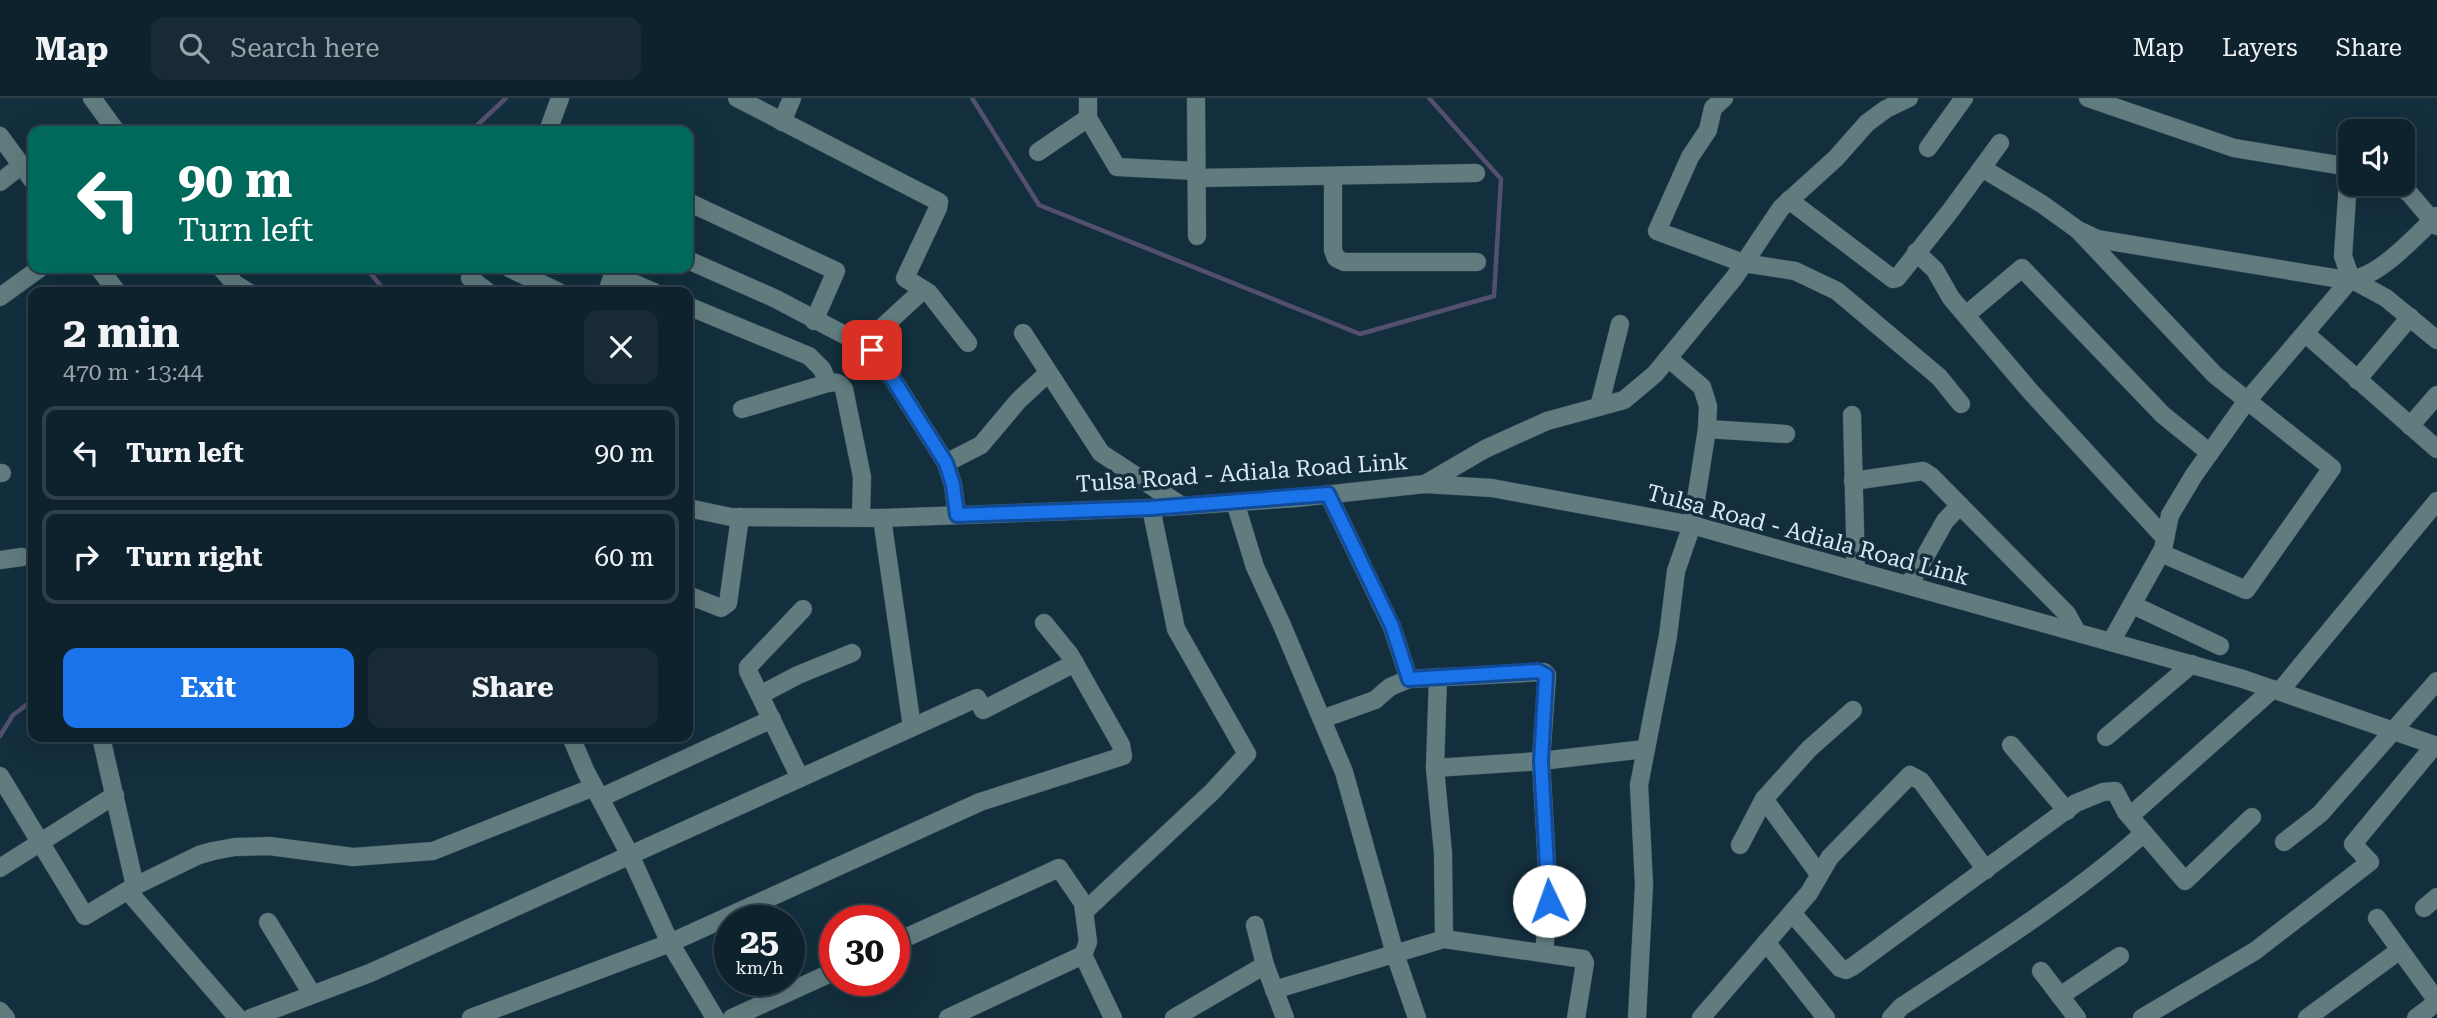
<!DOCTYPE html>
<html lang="en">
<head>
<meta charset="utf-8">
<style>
  :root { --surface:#0e222e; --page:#172a36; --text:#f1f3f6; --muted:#9ba4aa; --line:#2e3f4a; --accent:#1a73e8 }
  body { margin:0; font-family:"Roboto Serif",serif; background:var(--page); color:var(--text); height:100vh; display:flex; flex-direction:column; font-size:26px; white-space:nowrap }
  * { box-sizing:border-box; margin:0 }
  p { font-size:23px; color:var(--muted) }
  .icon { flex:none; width:38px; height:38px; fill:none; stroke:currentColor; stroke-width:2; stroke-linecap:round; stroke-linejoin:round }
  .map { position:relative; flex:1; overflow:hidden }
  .panel { position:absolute; left:28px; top:189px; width:665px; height:455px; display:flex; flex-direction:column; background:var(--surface); border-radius:14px; box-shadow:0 7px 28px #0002,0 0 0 2px var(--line) }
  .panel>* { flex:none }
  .hud { position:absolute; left:28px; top:28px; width:665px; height:147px; border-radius:14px; box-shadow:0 7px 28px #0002,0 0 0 2px var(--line); background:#00695c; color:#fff; overflow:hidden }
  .controls { position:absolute; left:2338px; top:21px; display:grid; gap:14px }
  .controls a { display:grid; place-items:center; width:77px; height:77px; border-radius:14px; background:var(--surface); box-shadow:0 7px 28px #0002,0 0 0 2px var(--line); font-size:35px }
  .speed { position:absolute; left:714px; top:807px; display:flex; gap:14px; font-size:35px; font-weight:700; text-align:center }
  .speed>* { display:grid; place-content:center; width:91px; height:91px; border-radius:50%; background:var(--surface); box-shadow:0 7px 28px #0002,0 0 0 2px var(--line); line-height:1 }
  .speed small { font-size:18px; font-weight:400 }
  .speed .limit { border:10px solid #d22; background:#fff; color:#111 }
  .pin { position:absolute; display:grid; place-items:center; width:60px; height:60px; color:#fff; margin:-30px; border-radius:14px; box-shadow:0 4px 10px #0006 }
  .me { position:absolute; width:77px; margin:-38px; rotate:357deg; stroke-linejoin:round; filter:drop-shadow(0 0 5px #0008) }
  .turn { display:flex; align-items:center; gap:24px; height:147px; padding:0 35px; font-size:32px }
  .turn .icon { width:91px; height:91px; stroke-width:2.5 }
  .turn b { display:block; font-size:49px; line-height:60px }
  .round { display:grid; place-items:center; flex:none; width:74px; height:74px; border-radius:14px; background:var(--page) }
  .summary { display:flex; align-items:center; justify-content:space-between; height:119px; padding:0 35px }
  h1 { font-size:42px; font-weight:700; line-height:52px }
  .action { display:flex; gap:14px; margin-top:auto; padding:14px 35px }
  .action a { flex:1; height:80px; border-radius:14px; background:var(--accent); color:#fff; font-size:28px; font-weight:700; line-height:80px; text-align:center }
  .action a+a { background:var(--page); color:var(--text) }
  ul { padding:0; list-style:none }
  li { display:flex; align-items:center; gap:21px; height:94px; margin:0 14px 10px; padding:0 21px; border:4px solid var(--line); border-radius:14px }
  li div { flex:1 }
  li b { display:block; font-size:26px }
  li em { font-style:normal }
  header { display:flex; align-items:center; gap:42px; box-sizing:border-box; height:98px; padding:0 35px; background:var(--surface); border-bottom:2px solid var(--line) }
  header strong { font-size:33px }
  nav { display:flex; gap:38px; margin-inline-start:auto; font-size:24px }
  .search { width:490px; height:63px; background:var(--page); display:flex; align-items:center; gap:18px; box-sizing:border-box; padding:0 24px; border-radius:14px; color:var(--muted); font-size:26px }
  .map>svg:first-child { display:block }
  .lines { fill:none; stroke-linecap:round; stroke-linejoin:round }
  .stream { stroke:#53506d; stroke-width:4.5 }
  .minor-casing { stroke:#334c5a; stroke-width:19 }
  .minor { stroke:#617c7f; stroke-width:18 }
  .route-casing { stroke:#114b97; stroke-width:18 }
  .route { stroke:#1a73e8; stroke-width:12 }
  .labels { text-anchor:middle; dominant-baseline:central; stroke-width:7; stroke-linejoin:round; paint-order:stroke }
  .street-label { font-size:23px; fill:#d9e9f3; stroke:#132e3d }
</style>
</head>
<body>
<header>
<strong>Map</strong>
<div class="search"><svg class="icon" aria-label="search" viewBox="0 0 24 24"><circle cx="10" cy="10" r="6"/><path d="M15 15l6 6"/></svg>Search here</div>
<nav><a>Map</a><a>Layers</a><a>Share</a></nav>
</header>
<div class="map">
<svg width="2437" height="920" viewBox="0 0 2437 920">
  <rect width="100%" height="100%" fill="#132e3d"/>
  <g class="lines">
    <g class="stream">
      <path d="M972 0 1039 107 1360 236 1494 198 1501 81 1429 0"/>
      <path d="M471 33 506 0"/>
      <path d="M366 170 386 194"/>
      <path d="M0 638 13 617 33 602"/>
    </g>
    <g class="minor-casing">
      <g id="minor">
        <path d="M92 0 116 33"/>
        <path d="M737 0 939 104 938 110 905 180 929 195 968 245"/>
        <path d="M1088 0V20L1117 69 1196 73"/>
        <path d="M1196 0 1197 138"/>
        <path d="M1724 0 1713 10 1708 32 1690 59 1657 133 1743 165 1795 173 1837 193 1939 279 1961 306"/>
        <path d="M2088 0 2234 50 2350 69"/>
        <path d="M782 24 792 0"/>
        <path d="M548 33 560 0"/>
        <path d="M0 38 33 83"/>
        <path d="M1928 50 1964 0"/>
        <path d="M1038 54 1088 20"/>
        <path d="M2349 69 2343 158 2351 181"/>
        <path d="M1982 70 2042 106 2078 132 2097 141 2334 180 2351 181 2386 200 2437 242"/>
        <path d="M1333 78V152L1336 160 1344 164H1477"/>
        <path d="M1196 80 1476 75"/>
        <path d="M0 84 22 67"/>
        <path d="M2395 86 2409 95 2437 128"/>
        <path d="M1789 102 1893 181 1897 180 1951 112 2000 45"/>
        <path d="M688 104 836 173 814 223"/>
        <path d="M2078 132 2215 277 2332 370 2246 492 2161 455"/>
        <path d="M1916 154 1935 172 1951 200 2030 293 2165 440"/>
        <path d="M688 162 774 200 858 244 877 256 946 365 953 387 957 417"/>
        <path d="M99 170 117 194"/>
        <path d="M221 170 235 186 248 194"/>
        <path d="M509 170 559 194"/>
        <path d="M614 177 654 194"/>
        <path d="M470 180 488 194"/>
        <path d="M607 194 615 170"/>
        <path d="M0 199 40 170"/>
        <path d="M688 208 809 258 822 271 828 285"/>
        <path d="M1966 217 2022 170 2163 317 2210 355"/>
        <path d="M1023 235 1101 355 1182 408"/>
        <path d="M2306 236 2437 351"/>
        <path d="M863 247 923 192"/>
        <path d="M2357 282 2410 219"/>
        <path d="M1599 309 1620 226"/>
        <path d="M742 311 828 285C836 284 839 284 844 291L862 379 861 419"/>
        <path d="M1852 317 1856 473"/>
        <path d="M2410 328 2437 297"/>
        <path d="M1707 331 1786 336"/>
        <path d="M946 365 981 347 1018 303 1048 275"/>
        <path d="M0 375H2"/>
        <path d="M1853 383 1923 373 1931 378 2067 516 2077 534"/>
        <path d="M1425 386 1485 351 1547 323 1624 302 1655 276 1734 180 1781 110 1836 60 1867 25 1886 11 1909 0"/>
        <path d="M1328 396 1392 529 1409 581"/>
        <path d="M1235 404 1255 469 1281 525 1344 674 1395 856 1417 920"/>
        <path d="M688 410 731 419 882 420 1151 410 1296 400 1425 386 1492 390 1692 427 2243 581 2437 648"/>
        <path d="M882 420 912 629"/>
        <path d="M0 462 22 459"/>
        <path d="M1909 487 1945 423 1960 407"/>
        <path d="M688 497 721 510 728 505 740 419"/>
        <path d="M2133 507 2220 548"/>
        <path d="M2111 544 2163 451 2170 417 2194 377 2246 304 2351 181C2380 179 2416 137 2437 118"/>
        <path d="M1438 579 1435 670 1443 755 1444 841"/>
        <path d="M2280 593 2437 403"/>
        <path d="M760 597 798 577 852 555"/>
        <path d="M1322 621 1375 602 1390 589 1409 581 1544 574 1547 577 1541 663 1549 803 1544 854"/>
        <path d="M101 639 135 788"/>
        <path d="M571 639 586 674 631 759 670 845 715 920"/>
        <path d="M2106 639 2192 566"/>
        <path d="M2011 647 2067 713"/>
        <path d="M1435 670 1541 663 1645 651"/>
        <path d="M0 678 85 818 135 788 199 757 213 753 235 749 269 748 353 759 433 753 594 689"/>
        <path d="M800 680 748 573V569L803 511"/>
        <path d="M600 700 772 621"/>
        <path d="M1764 701 1819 776"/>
        <path d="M2130 718 2273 591"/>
        <path d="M2284 744 2320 716 2437 583"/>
        <path d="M1740 747 1764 701 1809 651 1853 612"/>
        <path d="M0 770 115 697"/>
        <path d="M128 793 238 920"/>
        <path d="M2424 810 2437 799"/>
        <path d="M1085 813 1213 693 1247 656 1176 531 1151 410"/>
        <path d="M1792 815 1840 870 1846 872 1852 869 2076 705 2103 694 2115 693 2126 714 2185 783 2252 719"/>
        <path d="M2377 820 2437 903"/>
        <path d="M268 824 312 896"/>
        <path d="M1255 827 1265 867 1285 920"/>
        <path d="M1766 844 1826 920"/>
        <path d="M894 845 1059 770 1083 805 1088 844 1083 857 1113 920"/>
        <path d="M2041 873 2077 920"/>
        <path d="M1274 892 1444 841 1583 861 1585 865 1576 920"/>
        <path d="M2060 898 2120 858"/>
        <path d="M0 913 6 920"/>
        <path d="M251 920 370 875 977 600 983 612 1075 565"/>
        <path d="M471 920 670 845 980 704 1123 658 1121 647 1070 557 1044 525"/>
        <path d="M732 920 835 873"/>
        <path d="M948 920 1083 857"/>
        <path d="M1174 920 1265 867"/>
        <path d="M1637 920 1644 787 1639 687 1668 538 1676 473 1692 427 1707 331 1708 308 1702 289 1668 260"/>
        <path d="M1701 920 1809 795 1830 759 1910 677 1921 683 1986 772"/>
        <path d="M1891 920 1901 909C1984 854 2070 801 2144 735"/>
        <path d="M2142 920 2255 853 2370 764 2353 746 2434 648"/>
        <path d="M2307 920 2400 852"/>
        <path d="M2416 920 2437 904"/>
      </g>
    </g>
    <use href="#minor" class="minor"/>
  </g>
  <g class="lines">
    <g class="route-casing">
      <path id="route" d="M872 252 877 256 946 365 953 387 957 417 1151 410 1328 396 1392 528 1409 581 1538 573 1546 577 1541 663 1549 803"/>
    </g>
    <use href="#route" class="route"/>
  </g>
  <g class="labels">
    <g class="street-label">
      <text transform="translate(1242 375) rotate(-4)">Tulsa Road - Adiala Road Link</text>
      <text transform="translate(1808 437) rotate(15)">Tulsa Road - Adiala Road Link</text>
    </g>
  </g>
</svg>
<div class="controls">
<a><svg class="icon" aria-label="sound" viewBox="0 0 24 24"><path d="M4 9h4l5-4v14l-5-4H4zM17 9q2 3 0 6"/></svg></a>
</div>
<div class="speed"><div>25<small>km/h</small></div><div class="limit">30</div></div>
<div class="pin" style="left:872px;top:252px;background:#d93025"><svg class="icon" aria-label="arrive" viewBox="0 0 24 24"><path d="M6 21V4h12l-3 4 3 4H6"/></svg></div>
<svg class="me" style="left:1549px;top:803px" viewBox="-20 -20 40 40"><circle r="19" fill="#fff"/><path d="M0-13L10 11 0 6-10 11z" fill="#1a73e8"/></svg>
<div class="hud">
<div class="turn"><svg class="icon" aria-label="left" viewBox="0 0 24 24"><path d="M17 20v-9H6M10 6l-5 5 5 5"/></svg><div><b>90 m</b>Turn left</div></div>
</div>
<section class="panel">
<div class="summary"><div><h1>2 min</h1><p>470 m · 13:44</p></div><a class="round"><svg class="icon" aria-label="close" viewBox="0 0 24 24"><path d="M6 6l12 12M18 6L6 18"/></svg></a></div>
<ul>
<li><svg class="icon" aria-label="left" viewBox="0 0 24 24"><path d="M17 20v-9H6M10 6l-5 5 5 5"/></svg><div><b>Turn left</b></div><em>90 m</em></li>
<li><svg class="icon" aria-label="right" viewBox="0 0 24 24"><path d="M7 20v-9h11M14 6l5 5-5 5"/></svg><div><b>Turn right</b></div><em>60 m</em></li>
</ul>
<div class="action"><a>Exit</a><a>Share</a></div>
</section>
</div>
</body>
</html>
